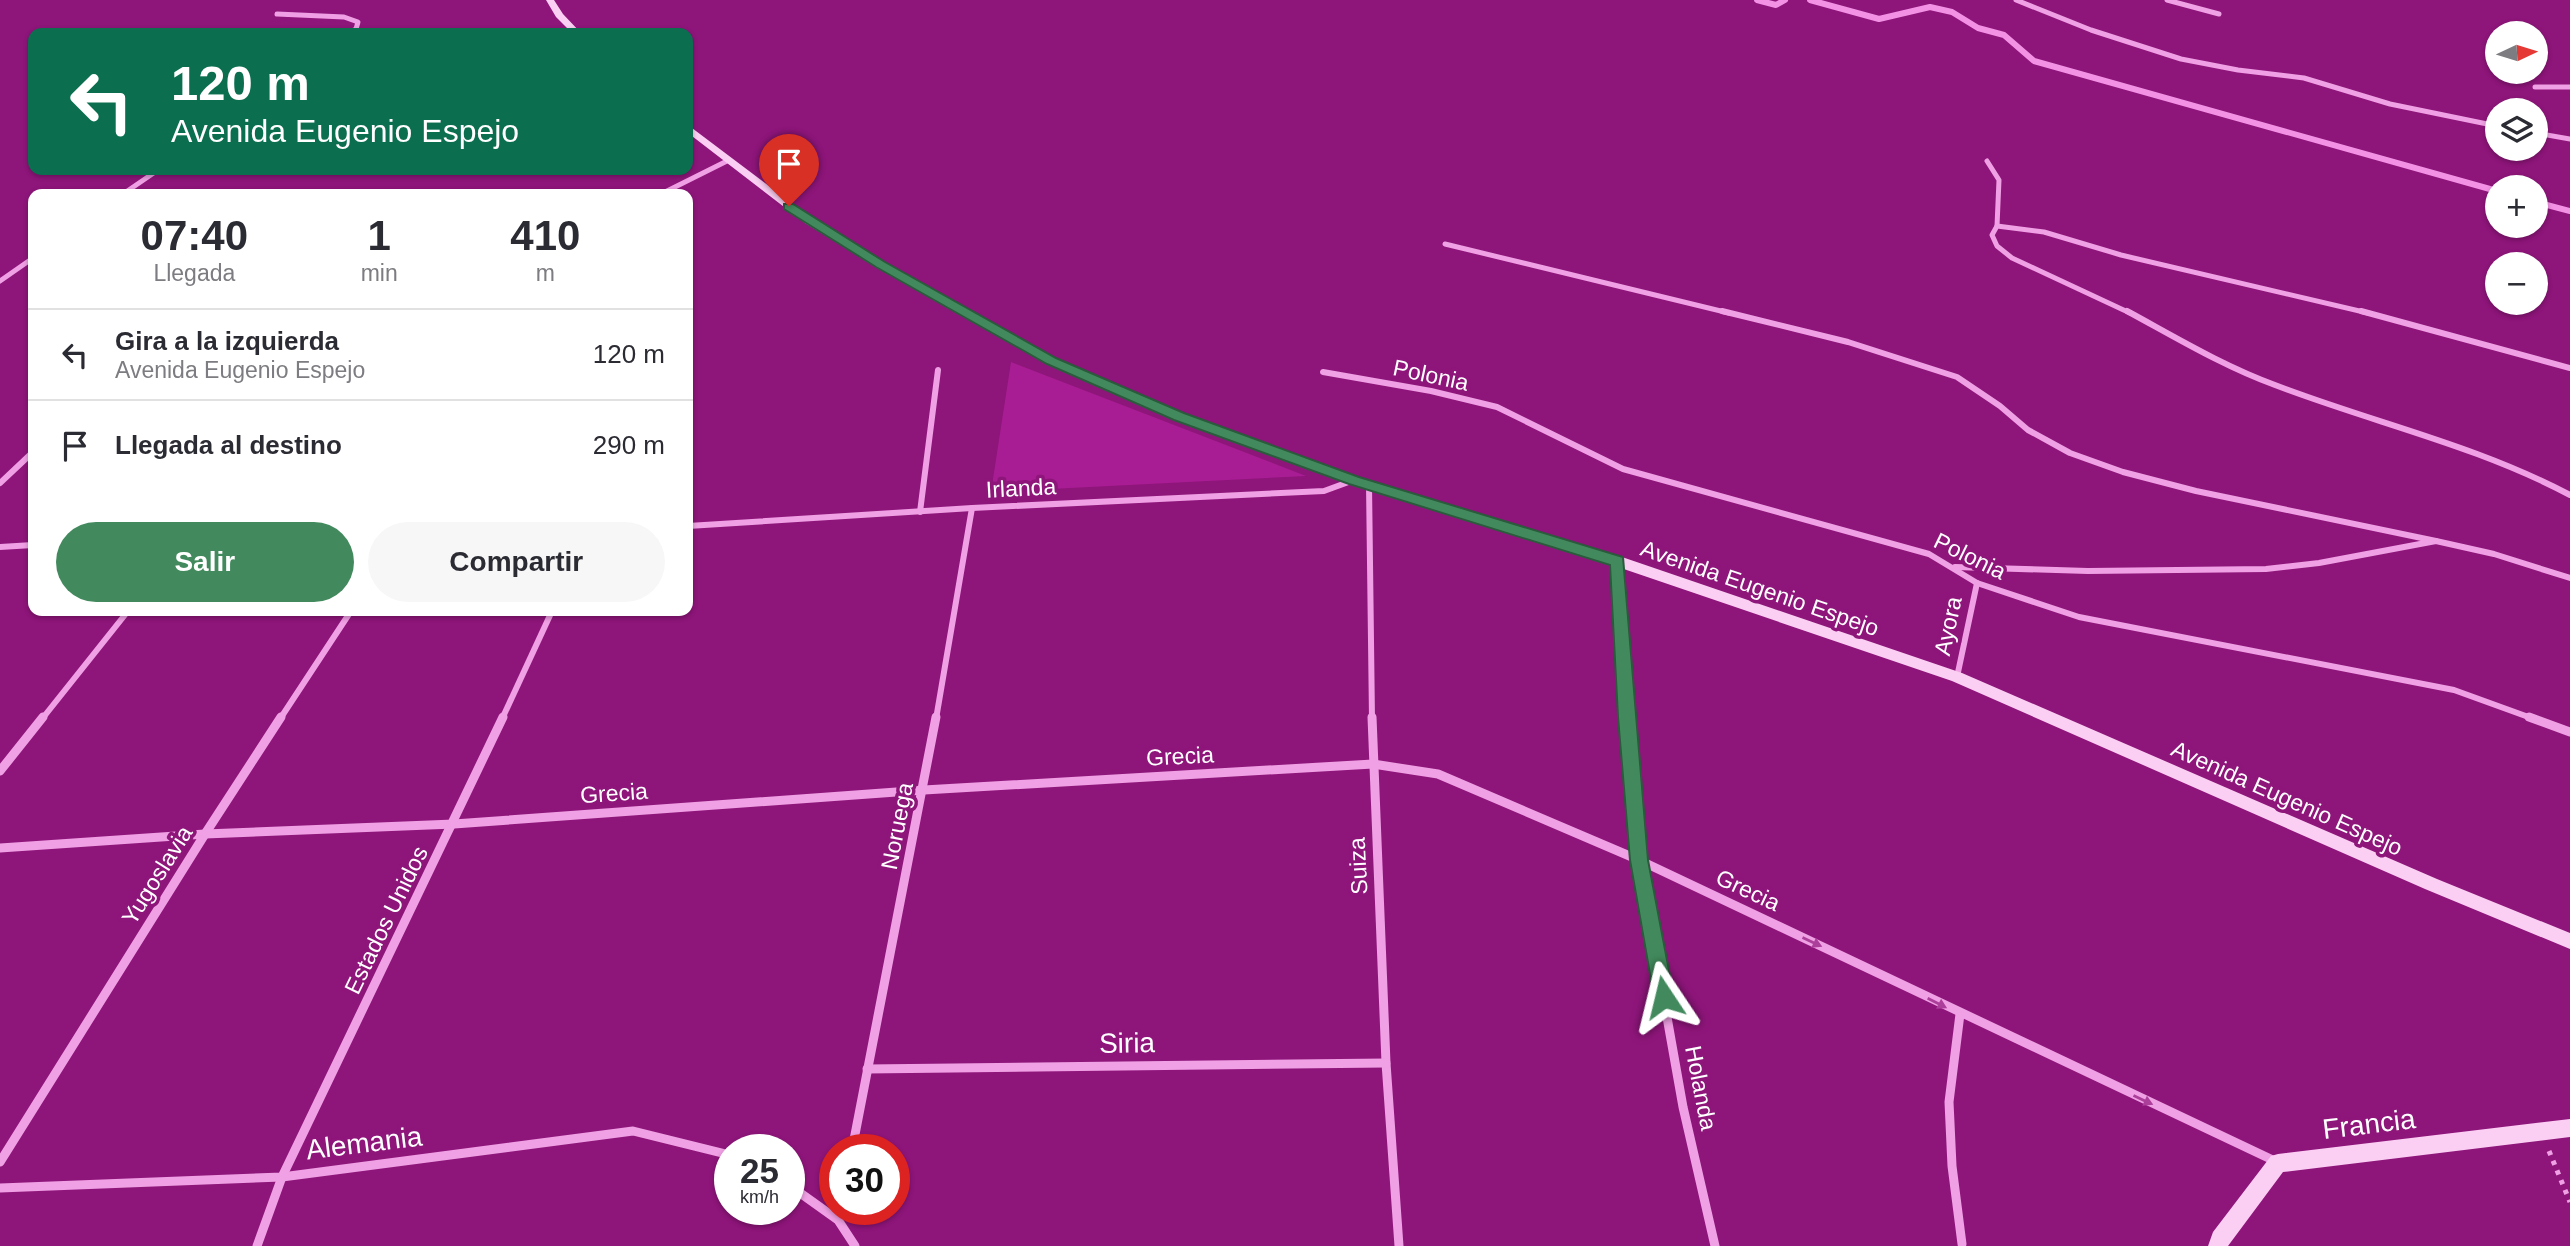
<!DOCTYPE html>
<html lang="es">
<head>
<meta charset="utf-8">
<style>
  :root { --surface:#fff; --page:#f7f7f7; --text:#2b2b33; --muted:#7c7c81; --line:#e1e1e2; --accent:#428a5d }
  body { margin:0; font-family:Arial,sans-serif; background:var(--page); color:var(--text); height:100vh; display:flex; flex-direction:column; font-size:26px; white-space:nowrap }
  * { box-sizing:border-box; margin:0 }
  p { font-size:23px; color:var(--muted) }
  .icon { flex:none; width:38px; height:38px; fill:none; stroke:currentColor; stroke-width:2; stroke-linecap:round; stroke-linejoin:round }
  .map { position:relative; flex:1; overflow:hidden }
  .details { position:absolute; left:28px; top:189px; width:665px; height:427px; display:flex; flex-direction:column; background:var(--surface); border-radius:14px; box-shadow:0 2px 5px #0004 }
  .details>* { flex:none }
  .guide { position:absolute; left:28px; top:28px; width:665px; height:147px; border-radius:14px; box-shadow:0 2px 5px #0004; background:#0b6e4f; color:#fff; overflow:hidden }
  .needle { width:46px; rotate:86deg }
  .controls { position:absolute; left:2485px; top:21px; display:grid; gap:14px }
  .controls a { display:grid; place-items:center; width:63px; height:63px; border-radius:50%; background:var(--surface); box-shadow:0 2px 5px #0004; font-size:35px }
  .speed { position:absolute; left:714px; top:1134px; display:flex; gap:14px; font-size:35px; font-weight:700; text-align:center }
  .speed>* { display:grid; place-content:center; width:91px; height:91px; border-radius:50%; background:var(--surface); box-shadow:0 2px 5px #0004; line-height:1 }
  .speed small { font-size:18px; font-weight:400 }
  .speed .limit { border:10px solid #d22; background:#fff; color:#111 }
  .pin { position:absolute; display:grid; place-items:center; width:60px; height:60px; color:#fff; margin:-72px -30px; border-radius:50% 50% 50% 0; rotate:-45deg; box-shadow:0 0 7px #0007 }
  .pin .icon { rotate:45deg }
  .me { position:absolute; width:77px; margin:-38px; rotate:350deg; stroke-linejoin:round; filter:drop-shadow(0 0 5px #0008) }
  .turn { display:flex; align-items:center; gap:24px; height:147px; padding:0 28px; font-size:32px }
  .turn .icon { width:91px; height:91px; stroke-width:2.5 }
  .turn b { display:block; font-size:49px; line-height:60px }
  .eta { display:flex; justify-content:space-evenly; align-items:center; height:119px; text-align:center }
  .eta b { font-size:42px; font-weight:700; line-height:49px }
  .action { display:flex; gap:14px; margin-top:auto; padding:14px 28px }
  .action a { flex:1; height:80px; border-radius:42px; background:var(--accent); color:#fff; font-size:28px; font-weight:700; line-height:80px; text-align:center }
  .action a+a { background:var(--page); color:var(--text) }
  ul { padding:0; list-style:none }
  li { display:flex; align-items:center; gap:21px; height:91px; padding:0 28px; border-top:2px solid var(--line) }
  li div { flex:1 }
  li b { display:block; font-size:26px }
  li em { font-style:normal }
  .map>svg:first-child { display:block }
  .green { fill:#a81d93 }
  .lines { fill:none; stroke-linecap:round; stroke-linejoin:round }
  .stream { stroke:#f392e5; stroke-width:6 }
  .path { stroke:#f0a0e4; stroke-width:5; stroke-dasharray:4.5 6; stroke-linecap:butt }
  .street-far2 { stroke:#f0a0e4; stroke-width:5 }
  .street-far1 { stroke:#f0a0e4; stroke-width:6 }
  .street { stroke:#f0a0e4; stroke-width:9 }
  .secondary { fill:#fbcef3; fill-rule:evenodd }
  .oneway { fill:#ab3f9a }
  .route { fill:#428a5d; stroke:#2b5a3c; stroke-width:2 }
  .labels { text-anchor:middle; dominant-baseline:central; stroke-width:7; stroke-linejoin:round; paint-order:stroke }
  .street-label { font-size:23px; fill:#fff; stroke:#8e157a }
  .near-street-label { font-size:28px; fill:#fff; stroke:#8e157a }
</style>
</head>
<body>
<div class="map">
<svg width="2570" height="1246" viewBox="0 0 2570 1246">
  <rect width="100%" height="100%" fill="#8e157a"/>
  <path class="green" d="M1011 362 1306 476 991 492Z"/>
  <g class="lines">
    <g class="stream">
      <path d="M1757 0 1776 5 1785 0"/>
      <path d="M1810 0 1879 19 1930 7 1952 12 1978 28 2004 35 2034 61 2497 191"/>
      <path d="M2536 202 2570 211"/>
    </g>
    <path class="path" d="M2549 1151 2570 1202"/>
    <g class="street-far2">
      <path d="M2016 0 2091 30 2181 59 2238 70 2304 78 2390 104 2497 126"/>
      <path d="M2167 0 2219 14"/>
      <path d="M277 14 344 17 358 22 356 29 349 33"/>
      <path d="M2535 87H2570"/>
      <path d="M2536 133 2570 139"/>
      <path d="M1987 161 1999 180 1997 226"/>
      <path d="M123 194 158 170"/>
      <path d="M661 194 727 161"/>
      <path d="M1445 244 1729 313"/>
      <path d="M0 281 33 258"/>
      <path d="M2130 313 2012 258 1997 246 1992 235 1997 226 2044 232 2121 255 2368 313"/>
    </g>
    <g class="street-far1">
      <path d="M1722 311 1848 342 1957 377 2000 406 2028 430 2070 453 2123 472 2196 491 2436 541"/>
      <path d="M2127 311C2175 337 2223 366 2275 385 2374 423 2476 445 2570 495"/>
      <path d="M2361 311 2570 368"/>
      <path d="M1323 372 1431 391 1497 407 1623 469 1929 554 1977 583 2079 617 2454 690 2534 719"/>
      <path d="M0 483 33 452"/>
      <path d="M1369 484 1372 719"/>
      <path d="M920 512 938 370"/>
      <path d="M688 526 972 508 1324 491 1354 480"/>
      <path d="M0 547 33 545"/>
      <path d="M1617 561 1626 719"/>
      <path d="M1955 567 2088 571 2266 569 2319 563 2436 541 2494 554 2570 578"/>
      <path d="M1957 677 1977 583"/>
      <path d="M42 719 128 611"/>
      <path d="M280 719 351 611"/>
      <path d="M502 719 552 611"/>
      <path d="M936 719 972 508"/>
    </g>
    <g class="street">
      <path d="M1372 717 1386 1063 1399 1246"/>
      <path d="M1626 717 1639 860 1683 1107 1715 1246"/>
      <path d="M2529 717 2570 732"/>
      <path d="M0 771 43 717"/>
      <path d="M0 848 205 834 454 824 924 790 1373 764 1438 774 1639 860 2277 1162"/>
      <path d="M1960 1014 1949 1102 1952 1166 1962 1244"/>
      <path d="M867 1069 1386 1063"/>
      <path d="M852 1150 936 717"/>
      <path d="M0 1162 205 834 281 717"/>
      <path d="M789 1185 838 1220 855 1246"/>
      <path d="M0 1188 282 1177 633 1131 730 1155"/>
      <path d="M257 1246 282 1177 503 717"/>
    </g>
    <g class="secondary">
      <path d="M546 0H554L563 14 581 33H572L556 17Z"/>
      <path d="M688 125 813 219 885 263 1056 358 1183 414 1359 477 1622 557 1962 673 2437 879 2570 933V949L2425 889 1952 681 1612 565 1349 483 1175 420 1048 364 877 267 805 223 688 133Z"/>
      <path d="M2570 1119V1137L2283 1172 2228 1246H2208L2213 1232 2271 1156 2278 1154Z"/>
    </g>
  </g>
  <defs><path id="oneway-solid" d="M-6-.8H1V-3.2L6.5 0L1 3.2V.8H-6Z" transform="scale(1.75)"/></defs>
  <g class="oneway">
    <use href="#oneway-solid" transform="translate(1812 942) rotate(25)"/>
    <use href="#oneway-solid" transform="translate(1937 1003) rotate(27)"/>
    <use href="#oneway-solid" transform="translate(2143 1100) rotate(25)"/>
  </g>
  <path class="route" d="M784 204H793L885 262 1056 358 1184 413 1359 477 1623 557 1648 860 1674 997 1671 1004 1664 1006 1657 1004 1654 997 1630 860 1618 717 1610 565 1349 484 1174 420 1047 364 876 267 784 209Z"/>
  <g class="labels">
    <g class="street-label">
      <text transform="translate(1431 375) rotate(12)">Polonia</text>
      <text transform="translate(1021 488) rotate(-3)">Irlanda</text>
      <text transform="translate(1970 556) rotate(26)">Polonia</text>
      <text transform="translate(1760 588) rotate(19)">Avenida Eugenio Espejo</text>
      <text transform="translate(1948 626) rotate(-78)">Ayora</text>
      <text transform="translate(1180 756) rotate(-3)">Grecia</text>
      <text transform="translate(614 793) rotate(-4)">Grecia</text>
      <text transform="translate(2287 798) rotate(24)">Avenida Eugenio Espejo</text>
      <text transform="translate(897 826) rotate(-79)">Noruega</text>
      <text transform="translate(1358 866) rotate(-93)">Suiza</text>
      <text transform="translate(157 875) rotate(-58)">Yugoslavia</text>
      <text transform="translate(1748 890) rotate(25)">Grecia</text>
      <text transform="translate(386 920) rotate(-64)">Estados Unidos</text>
      <text transform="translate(1701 1088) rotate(79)">Holanda</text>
    </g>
    <g class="near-street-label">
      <text transform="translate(1127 1043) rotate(-1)">Siria</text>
      <text transform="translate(2369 1124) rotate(-7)">Francia</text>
      <text transform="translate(364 1143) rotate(-7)">Alemania</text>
    </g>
  </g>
</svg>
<div class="controls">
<a><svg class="needle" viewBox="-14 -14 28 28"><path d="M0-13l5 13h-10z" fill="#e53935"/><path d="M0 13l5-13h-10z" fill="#7c7c81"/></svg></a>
<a><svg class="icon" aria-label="layers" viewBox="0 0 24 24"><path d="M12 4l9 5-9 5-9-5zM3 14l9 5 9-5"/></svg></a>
<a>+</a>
<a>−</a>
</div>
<div class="speed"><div>25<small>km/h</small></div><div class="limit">30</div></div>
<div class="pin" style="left:789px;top:206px;background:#d93025"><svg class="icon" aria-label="arrive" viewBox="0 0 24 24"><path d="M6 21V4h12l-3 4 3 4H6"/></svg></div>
<svg class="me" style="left:1664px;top:997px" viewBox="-20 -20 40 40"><path d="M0-17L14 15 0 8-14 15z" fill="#428a5d" stroke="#fff" stroke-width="4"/></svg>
<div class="guide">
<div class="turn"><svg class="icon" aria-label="left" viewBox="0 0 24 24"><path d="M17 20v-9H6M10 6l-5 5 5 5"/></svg><div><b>120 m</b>Avenida Eugenio Espejo</div></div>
</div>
<section class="details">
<div class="eta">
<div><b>07:40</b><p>Llegada</p></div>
<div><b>1</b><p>min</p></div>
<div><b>410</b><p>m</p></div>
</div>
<ul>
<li><svg class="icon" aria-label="left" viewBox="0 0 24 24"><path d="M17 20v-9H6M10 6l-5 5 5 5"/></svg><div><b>Gira a la izquierda</b><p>Avenida Eugenio Espejo</p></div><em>120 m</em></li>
<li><svg class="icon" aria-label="arrive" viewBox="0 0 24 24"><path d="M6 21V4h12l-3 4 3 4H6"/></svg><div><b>Llegada al destino</b></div><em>290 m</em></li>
</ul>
<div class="action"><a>Salir</a><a>Compartir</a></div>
</section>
</div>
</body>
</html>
